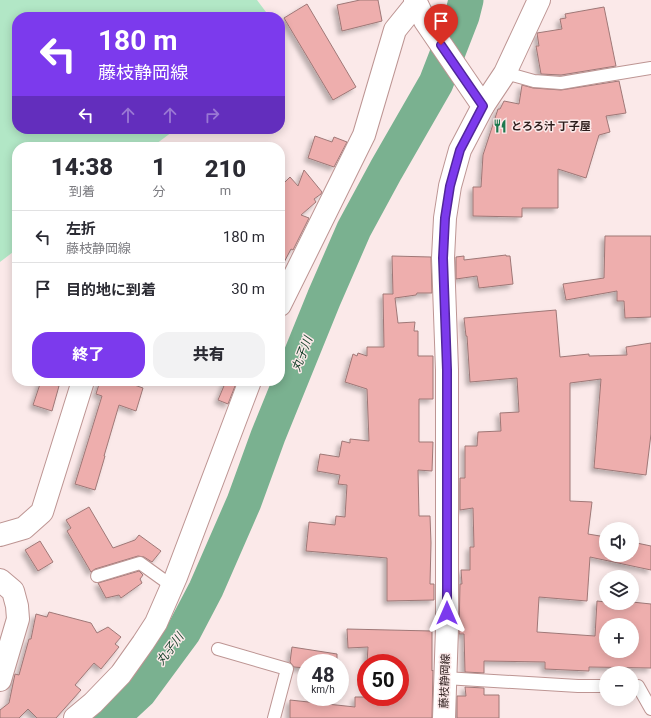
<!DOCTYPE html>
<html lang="ja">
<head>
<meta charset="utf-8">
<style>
  :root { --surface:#fff; --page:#f2f2f3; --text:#2b2b33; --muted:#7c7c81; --line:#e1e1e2; --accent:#7c3aed }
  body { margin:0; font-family:Roboto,"Noto Sans JP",sans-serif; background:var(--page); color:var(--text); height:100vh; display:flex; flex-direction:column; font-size:15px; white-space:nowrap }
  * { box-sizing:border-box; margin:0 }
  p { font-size:13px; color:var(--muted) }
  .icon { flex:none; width:22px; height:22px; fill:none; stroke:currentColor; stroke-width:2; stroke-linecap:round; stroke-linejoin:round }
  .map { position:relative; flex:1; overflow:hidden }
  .panel { position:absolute; left:12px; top:142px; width:273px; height:244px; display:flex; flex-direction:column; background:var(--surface); border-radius:16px; box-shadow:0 2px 10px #0003 }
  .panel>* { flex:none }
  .top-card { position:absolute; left:12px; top:12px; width:273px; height:122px; border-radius:16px; box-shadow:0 2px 10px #0003; background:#7c3aed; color:#fff; overflow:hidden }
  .controls { position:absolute; left:599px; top:522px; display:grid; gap:8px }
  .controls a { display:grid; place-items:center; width:40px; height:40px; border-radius:50%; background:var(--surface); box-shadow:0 2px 10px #0003; font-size:20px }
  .speed { position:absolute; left:297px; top:654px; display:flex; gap:8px; font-size:20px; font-weight:700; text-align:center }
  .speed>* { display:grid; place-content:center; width:52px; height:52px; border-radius:50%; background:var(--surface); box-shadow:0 2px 10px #0003; line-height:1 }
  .speed small { font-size:10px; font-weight:400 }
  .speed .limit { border:6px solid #d22; background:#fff; color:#111 }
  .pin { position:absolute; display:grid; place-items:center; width:34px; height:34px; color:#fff; margin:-41px -17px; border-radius:50% 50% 50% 0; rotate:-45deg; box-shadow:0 0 4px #0007 }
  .pin .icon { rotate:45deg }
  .me { position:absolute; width:44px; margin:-22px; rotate:0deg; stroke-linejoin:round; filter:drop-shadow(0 0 3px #0008) }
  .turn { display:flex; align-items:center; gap:14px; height:84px; padding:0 20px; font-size:18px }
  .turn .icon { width:52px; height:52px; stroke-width:2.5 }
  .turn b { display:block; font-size:28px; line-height:34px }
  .lanes { display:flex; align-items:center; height:38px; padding:0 20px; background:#0003; justify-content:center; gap:20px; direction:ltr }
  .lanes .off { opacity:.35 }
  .eta { display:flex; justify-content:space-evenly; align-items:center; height:68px; text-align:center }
  .eta b { font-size:24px; font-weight:800; line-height:28px }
  .cta { display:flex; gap:8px; margin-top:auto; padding:8px 20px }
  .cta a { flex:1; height:46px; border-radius:16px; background:var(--accent); color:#fff; font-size:16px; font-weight:800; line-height:46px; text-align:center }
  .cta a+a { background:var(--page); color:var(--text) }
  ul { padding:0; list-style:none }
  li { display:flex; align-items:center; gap:12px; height:52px; padding:0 20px; border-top:1px solid var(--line) }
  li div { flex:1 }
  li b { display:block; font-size:15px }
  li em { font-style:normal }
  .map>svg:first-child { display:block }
  .green { fill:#b2e7c6 }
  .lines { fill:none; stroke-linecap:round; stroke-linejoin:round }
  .river { stroke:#7ab190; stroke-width:35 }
  .building { fill:#eeaead; stroke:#9f7877; fill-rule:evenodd; filter:url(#shadow) }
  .lane-casing { stroke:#bd9593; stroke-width:14 }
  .street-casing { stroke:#bd9593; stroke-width:24 }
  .secondary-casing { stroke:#bd9593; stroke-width:24 }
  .lane { stroke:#fff; stroke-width:12 }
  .street { stroke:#fff; stroke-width:22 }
  .secondary { stroke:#fff; stroke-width:22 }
  .route-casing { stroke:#51269a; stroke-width:10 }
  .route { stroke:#7c3aed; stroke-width:7 }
  .labels { text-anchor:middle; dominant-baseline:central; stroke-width:3; stroke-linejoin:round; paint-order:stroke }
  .poi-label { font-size:11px; font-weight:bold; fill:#2b1c1b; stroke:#fbe9e9; text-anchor:start }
  .street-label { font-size:11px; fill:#2b1c1b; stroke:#fbe9e9 }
  .water-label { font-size:12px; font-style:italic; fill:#133f28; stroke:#fbe9e9 }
</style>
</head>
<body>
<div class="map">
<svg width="651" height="718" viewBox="0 0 651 718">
  <defs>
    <filter id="shadow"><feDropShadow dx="-3.5" dy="3.5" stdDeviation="2" flood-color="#0004"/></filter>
  </defs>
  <rect width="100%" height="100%" fill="#fbe9e9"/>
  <path class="green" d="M0 0H257L266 12 262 17H17V129H175L172 132 152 147H17V249L0 262Z"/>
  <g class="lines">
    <path class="river" d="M111 718 139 692 184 631 206 589 244 502 268 436 324 298 354 229 386 170 436 83 462 16 466 0"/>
  </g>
  <g class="building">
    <path d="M360 0H378L382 21 342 31 337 5Z"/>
    <path d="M307 4 356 87 333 100 284 18Z"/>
    <path d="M604 7 616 66 561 75 541 74 536 46H539L537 33 562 29 560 19 566 18 565 14Z"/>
    <path d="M619 81 626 113 606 116 610 132 599 135 586 178 558 169V208H522V217L473 216V187H481L483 155 498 109H500L504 101 519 104 522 85 533 88 561 90Z"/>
    <path d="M315 136 332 142 334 137 347 142 334 167 308 158Z"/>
    <path d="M304 170 322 192 321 194 314 199 316 202 301 215 309 218 293 250 291 249 280 270V187L290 177 298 186Z"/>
    <path d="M605 236H651V317L625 318 624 301H617V291L566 300 563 284 604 278Z"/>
    <path d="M506 255V256H510L513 284 479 288 477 276 456 279V257L464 256V260Z"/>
    <path d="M392 256 431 257 432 293H417L416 295 395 298 398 323 415 322 414 331H418V356H433V399H419V442H433L432 471 418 470 419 516H430L431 543 430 584H434V600L387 601V558L306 551 309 522 335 525 336 516 345 517 347 485 338 484 340 475 317 471 320 454 339 457 342 441 350 443V439L369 441 367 389 345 382 353 354 357 356 358 353 367 356V347H384L383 294H393Z"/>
    <path d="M556 310 560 357 589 354V356L627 355 626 347 651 343V434L646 475 594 468 601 379 570 383V501L592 502 588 534 606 537V555H632V542L651 546V570L590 557 587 601 539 597 537 632 595 636 597 601 606 602V603L632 602 651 604V668L589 667V671L545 669V662L484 661V673L465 672 464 634H459L460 584H462L461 570H470V547H474L473 508 460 510V478H465V446H477L478 432 501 431 500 413 519 412 517 378 470 382 467 336H466L464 318ZM606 625H632V651H606Z"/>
    <path d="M41 381 59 386 52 411 33 405Z"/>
    <path d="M100 381H123L143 388 136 411 119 405 104 456H105L95 490 75 484 102 396 96 394Z"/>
    <path d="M226 381H237L228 404 218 400Z"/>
    <path d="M89 507 113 548 135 540 139 535 161 551 152 562 144 557 138 556 95 569 91 572 67 531 71 528 66 520Z"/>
    <path d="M40 541 53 562 38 571 25 550Z"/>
    <path d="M139 571 143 575 140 579 142 583 121 598 119 595 106 598 98 583Z"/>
    <path d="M49 612 91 623 97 633 108 627 121 637 115 644 119 647 101 669 94 663 75 685 81 690 56 718H37L28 709 19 718H0V710L9 703 15 674 19 675 29 639H31L36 614 47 617Z"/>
    <path d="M347 629 432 631V671L433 670 432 718H290V700L355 707V697H400V663H367L368 647 348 648Z"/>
    <path d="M292 647 337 654V663H306V668L294 667 290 662Z"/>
    <path d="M465 687 484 688V695H499V718H457V696H466Z"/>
  </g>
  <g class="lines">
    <g class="lane-casing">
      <g id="lane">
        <path d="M505 73 534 81 561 83 602 76 651 68"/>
        <path d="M97 576 140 563 172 586"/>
        <path d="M218 649 287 669 274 718"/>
        <path d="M445 678 578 686H606"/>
        <path d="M632 686H638L651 709"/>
      </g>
    </g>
    <g class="street-casing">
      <g id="street">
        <path d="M483 106 505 73 539 0"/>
        <path d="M280 305 364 135 395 30 416 4"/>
        <path d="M0 535 24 528 42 512 83 381"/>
        <path d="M0 580 13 591 17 606 18 619 0 680"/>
        <path d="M75 718 93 703 121 674 143 643 156 623 176 577 250 381"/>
      </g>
    </g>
    <g class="secondary-casing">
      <path id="secondary" d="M415 0 425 21 483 106 460 150 450 186 445 218 443 258 447 370V628L444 718"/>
    </g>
    <use href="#lane" class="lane"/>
    <use href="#street" class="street"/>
    <use href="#secondary" class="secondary"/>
  </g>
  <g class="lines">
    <g class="route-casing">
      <path id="route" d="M441 45 483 106 460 150 450 186 445 218 443 258 447 370V613"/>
    </g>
    <use href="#route" class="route"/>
  </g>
  <defs>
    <g id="restaurant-bare" transform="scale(1.08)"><path d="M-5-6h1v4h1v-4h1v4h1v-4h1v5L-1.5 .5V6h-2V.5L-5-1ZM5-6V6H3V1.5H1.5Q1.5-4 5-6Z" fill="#1e784d" stroke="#fbe9e9" stroke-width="2.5" paint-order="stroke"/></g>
  </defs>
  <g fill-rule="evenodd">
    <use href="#restaurant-bare" x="500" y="126"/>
  </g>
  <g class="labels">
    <g class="poi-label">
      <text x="511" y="126">とろろ汁 丁子屋</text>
    </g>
    <g class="street-label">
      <text transform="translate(445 681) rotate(-88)">藤枝静岡線</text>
    </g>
    <g class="water-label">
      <text transform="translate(302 354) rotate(-69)">丸子川</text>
      <text transform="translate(170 649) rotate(-53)">丸子川</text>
    </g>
  </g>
</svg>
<div class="controls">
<a><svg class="icon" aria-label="sound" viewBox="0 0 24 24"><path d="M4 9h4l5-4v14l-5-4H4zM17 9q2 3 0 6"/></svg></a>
<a><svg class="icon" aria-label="layers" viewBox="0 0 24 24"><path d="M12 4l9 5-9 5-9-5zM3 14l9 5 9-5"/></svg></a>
<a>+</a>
<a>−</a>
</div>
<div class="speed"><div>48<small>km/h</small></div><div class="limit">50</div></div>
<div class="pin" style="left:441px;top:45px;background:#d93025"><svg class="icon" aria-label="arrive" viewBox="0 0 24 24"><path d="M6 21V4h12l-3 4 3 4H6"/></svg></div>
<svg class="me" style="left:447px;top:613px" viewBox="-20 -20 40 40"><path d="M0-17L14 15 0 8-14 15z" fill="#7c3aed" stroke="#fff" stroke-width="4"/></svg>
<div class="top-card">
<div class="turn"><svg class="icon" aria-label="left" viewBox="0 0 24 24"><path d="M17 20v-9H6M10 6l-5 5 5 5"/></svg><div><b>180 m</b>藤枝静岡線</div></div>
<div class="lanes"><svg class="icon" aria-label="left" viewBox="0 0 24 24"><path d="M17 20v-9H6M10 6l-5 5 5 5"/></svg><svg class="icon off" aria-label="ahead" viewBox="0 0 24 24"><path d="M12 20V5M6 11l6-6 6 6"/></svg><svg class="icon off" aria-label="ahead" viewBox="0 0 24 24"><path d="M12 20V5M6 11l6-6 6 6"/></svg><svg class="icon off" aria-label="right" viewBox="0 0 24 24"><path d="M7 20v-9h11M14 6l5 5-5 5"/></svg></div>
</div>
<section class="panel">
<div class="eta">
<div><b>14:38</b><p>到着</p></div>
<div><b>1</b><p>分</p></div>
<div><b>210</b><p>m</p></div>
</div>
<ul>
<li><svg class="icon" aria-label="left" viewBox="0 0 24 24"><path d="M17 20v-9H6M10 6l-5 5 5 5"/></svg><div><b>左折</b><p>藤枝静岡線</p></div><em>180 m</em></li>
<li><svg class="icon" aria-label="arrive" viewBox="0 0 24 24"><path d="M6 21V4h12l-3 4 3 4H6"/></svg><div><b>目的地に到着</b></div><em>30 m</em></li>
</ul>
<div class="cta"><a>終了</a><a>共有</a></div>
</section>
</div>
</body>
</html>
